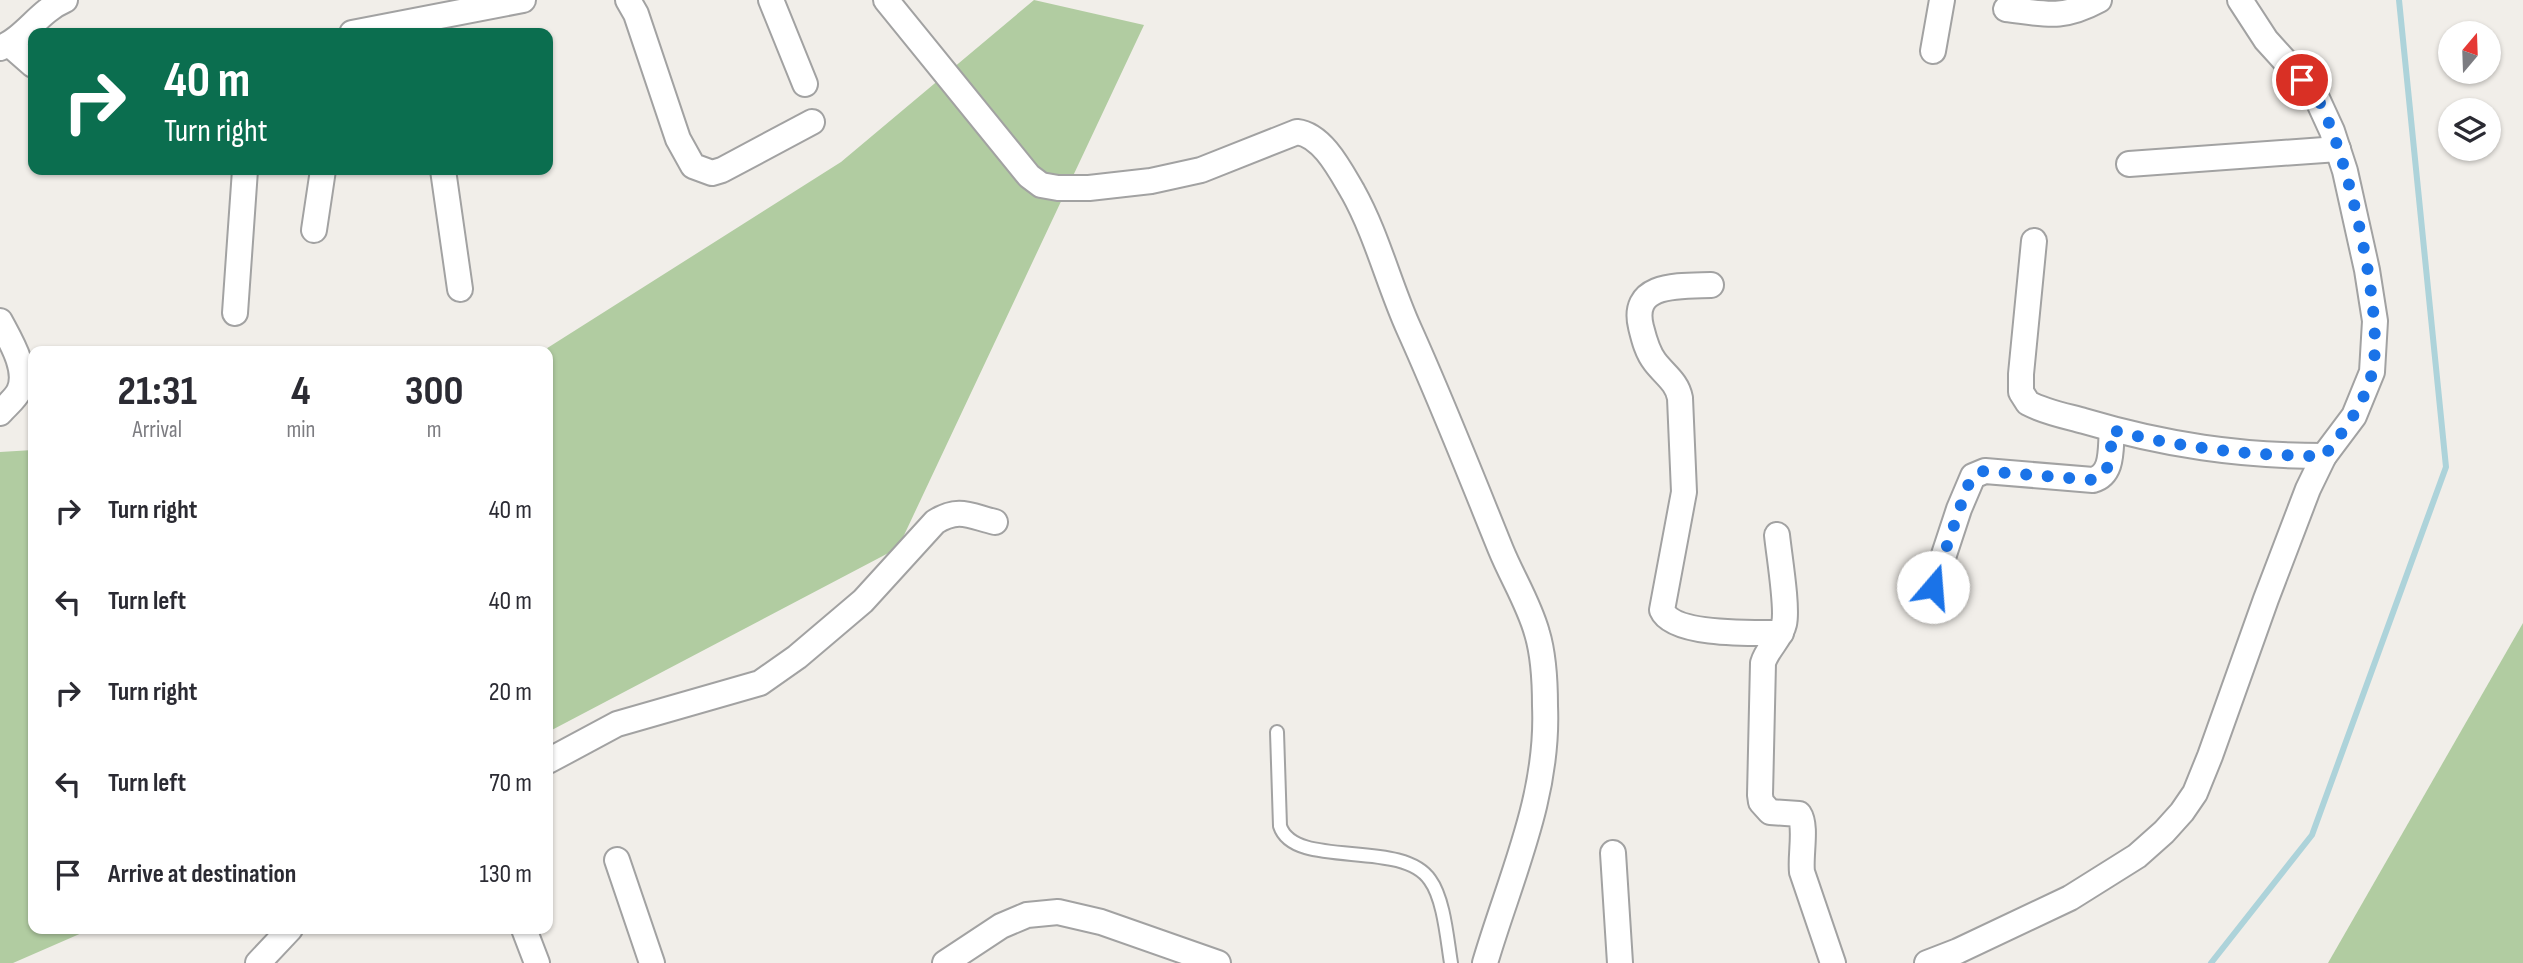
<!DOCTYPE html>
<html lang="en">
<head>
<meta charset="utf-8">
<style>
  :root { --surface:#fff; --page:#f7f7f7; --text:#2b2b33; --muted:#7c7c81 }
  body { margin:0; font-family:"Sofia Sans Condensed",sans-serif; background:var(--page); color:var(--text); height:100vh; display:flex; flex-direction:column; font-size:26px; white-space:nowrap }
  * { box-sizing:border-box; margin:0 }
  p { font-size:23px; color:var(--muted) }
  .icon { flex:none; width:38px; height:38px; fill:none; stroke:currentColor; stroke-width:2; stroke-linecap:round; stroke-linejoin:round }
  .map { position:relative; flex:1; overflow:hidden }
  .details { position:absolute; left:28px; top:346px; width:525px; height:588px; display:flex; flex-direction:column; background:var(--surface); border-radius:14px; box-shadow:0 2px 5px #0004 }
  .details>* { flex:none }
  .top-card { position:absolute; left:28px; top:28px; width:525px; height:147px; border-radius:14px; box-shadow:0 2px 5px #0004; background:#0b6e4f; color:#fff; overflow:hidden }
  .needle { width:46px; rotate:19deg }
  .buttons { position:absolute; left:2438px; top:21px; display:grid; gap:14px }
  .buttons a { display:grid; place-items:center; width:63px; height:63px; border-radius:50%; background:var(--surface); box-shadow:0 2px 5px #0004; font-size:35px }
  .pin { position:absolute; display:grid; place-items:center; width:60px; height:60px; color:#fff; margin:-30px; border:4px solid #fff; border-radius:50%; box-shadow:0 2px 7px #0007 }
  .me { position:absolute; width:77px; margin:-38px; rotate:18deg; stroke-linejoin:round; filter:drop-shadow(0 0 5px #0008) }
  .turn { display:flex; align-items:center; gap:24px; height:147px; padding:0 21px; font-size:32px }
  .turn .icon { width:91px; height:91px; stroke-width:2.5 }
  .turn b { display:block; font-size:49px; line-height:60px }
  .eta { display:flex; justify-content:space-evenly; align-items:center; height:119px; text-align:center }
  .eta b { font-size:42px; font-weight:700; line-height:49px }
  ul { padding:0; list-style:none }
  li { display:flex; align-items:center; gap:21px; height:91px; padding:0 21px }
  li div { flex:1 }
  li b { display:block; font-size:26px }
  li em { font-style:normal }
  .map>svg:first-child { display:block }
  .forest { fill:#b1cca1 }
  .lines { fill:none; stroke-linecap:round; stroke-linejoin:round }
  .stream { stroke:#add3da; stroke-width:6 }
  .lane-casing { stroke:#a2a2a2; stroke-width:16 }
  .street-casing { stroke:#a2a2a2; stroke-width:28 }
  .lane { stroke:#fff; stroke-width:12 }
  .street { stroke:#fff; stroke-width:24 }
  .route { stroke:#1a73e8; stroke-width:12; stroke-dasharray:0 21.6 }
</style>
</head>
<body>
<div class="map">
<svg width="2523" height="963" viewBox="0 0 2523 963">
  <rect width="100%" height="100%" fill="#f1eee9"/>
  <g class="forest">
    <path d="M1034 0 1144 25 898 548 548 732V352H541L841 162Z"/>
    <path d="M33 450V929H91L13 963H0V452Z"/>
    <path d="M2523 623V963H2328Z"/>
  </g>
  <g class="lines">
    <path class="stream" d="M2211 963 2312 835 2446 467 2399 0"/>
    <g class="lane-casing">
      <path id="lane" d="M1277 732 1280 826C1294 870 1402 838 1430 880 1444 899 1447 939 1451 963"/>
    </g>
    <g class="street-casing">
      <g id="street">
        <path d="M628 0 636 14 678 139 693 166 712 173 722 170 812 122"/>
        <path d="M771 0 805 84"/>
        <path d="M886 0 1029 176 1041 185 1058 188H1089L1151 181 1201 170 1297 132C1323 135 1341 172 1353 192 1377 235 1389 285 1409 329 1442 402 1471 476 1501 550 1512 577 1529 604 1537 633 1544 656 1545 682 1545 706 1549 797 1510 878 1485 963"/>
        <path d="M2006 9C2046 14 2062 20 2099 0"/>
        <path d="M352 33 523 0"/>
        <path d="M9 44 33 65"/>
        <path d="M0 48C25 38 39 11 65 0"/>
        <path d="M1933 51 1942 0"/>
        <path d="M2129 164 2338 149"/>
        <path d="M443 170 460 289"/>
        <path d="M314 230 323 170"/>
        <path d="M2034 241 2021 374V392L2028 403C2045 412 2066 416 2084 421 2165 445 2240 456 2324 456"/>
        <path d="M1711 285C1681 286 1630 282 1641 327 1644 339 1647 352 1655 362 1665 375 1677 382 1680 398L1684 492 1662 610C1673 636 1755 633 1781 633"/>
        <path d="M235 313 245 170"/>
        <path d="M0 321C10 340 29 370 19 391 15 399 6 406 0 413"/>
        <path d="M1777 535C1779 555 1788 608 1784 624 1781 638 1767 649 1763 663L1760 795 1761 802 1770 812 1799 814C1807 826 1800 855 1802 872L1833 963"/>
        <path d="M1933 588 1959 509 1973 476 1985 471 2093 480C2114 474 2110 448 2112 430"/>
        <path d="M548 761 617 724 760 683 797 657 863 601 935 522C959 507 970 516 995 522"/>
        <path d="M1613 853 1620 963"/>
        <path d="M617 860 652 963"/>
        <path d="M524 929 537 963"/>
        <path d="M258 963 290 929"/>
        <path d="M945 963 1001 926 1027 915 1058 912 1101 922 1218 963"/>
        <path d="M1927 963 1958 951 2070 898 2137 856 2164 832 2182 812 2195 793 2210 756 2266 599 2308 489 2324 456 2354 416 2372 372 2375 321 2367 270 2345 171 2332 131 2315 94 2266 40 2240 0"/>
      </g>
    </g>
    <use href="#lane" class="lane"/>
    <use href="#street" class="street"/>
  </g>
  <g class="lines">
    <path class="route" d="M1933 587 1967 487 1976 473 1984 471 2093 480C2114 474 2110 448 2112 430 2182 448 2251 456 2324 456 2344 431 2364 404 2372 373 2386 318 2346 145 2316 96 2313 90 2307 85 2302 80"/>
  </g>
</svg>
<div class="buttons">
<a><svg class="needle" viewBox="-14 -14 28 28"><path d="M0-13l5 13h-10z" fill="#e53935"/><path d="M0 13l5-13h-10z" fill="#7c7c81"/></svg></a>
<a><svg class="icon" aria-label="layers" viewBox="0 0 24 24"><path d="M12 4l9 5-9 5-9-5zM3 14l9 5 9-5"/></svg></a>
</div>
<div class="pin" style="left:2302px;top:80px;background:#d93025"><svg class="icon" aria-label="arrive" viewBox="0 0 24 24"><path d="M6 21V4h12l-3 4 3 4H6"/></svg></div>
<svg class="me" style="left:1933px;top:587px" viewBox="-20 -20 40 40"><circle r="19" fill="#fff"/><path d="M0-13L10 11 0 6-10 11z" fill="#1a73e8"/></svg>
<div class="top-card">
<div class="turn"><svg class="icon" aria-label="right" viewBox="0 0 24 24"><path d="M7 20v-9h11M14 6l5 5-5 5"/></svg><div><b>40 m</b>Turn right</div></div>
</div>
<section class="details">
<div class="eta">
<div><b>21:31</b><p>Arrival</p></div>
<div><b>4</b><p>min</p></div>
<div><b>300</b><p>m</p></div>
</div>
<ul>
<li><svg class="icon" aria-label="right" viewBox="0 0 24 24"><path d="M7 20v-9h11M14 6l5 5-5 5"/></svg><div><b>Turn right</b></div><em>40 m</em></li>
<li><svg class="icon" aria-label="left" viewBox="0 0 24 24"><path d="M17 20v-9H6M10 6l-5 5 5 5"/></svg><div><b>Turn left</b></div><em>40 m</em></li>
<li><svg class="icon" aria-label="right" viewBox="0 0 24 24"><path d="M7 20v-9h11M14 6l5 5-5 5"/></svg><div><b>Turn right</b></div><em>20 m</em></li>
<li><svg class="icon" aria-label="left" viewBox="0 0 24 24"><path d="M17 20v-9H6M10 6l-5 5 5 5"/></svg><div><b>Turn left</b></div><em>70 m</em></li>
<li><svg class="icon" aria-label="arrive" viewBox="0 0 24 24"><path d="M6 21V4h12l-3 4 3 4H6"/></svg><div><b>Arrive at destination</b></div><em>130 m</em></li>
</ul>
</section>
</div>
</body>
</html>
